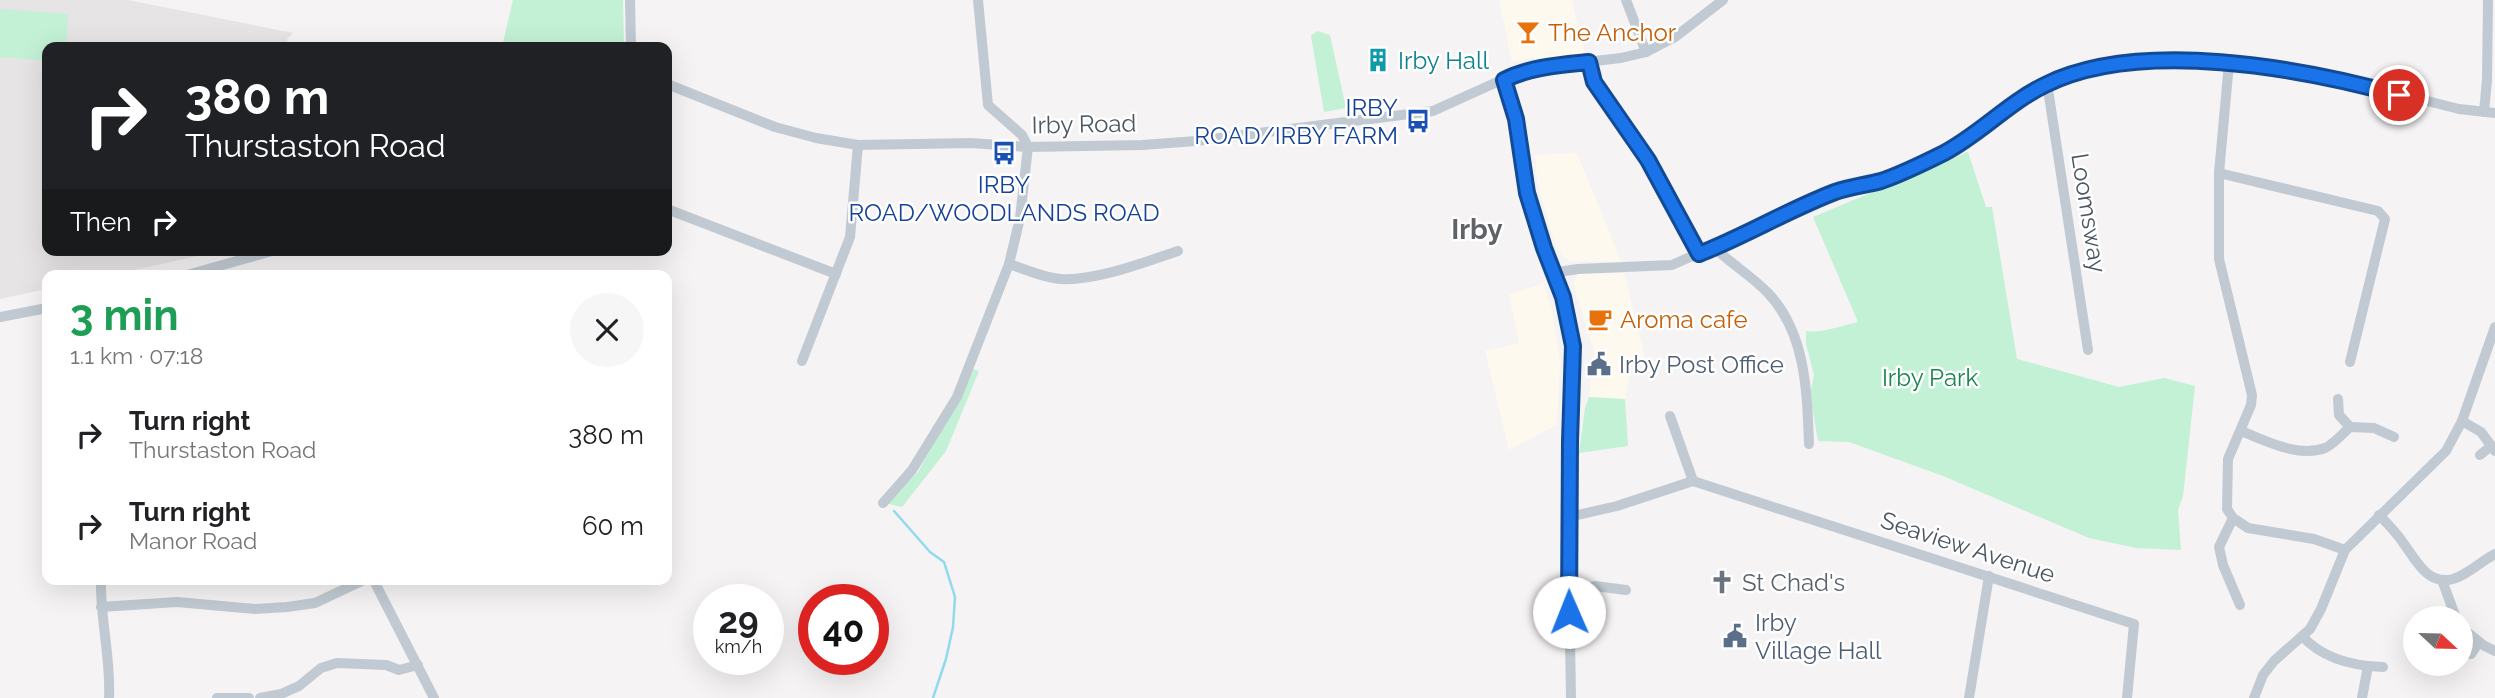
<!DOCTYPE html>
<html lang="en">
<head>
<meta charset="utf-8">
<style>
  :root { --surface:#fff; --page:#f6f6f6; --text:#202124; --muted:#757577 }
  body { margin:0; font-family:Raleway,sans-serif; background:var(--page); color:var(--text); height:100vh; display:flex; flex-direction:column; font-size:26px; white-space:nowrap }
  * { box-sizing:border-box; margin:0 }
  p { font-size:23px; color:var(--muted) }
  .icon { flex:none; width:38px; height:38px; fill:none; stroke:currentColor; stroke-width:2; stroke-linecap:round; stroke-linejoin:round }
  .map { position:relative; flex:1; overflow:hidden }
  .sheet { position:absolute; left:42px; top:270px; width:630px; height:315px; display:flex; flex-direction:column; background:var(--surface); border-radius:14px; box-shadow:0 7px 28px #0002 }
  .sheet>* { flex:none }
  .banner { position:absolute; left:42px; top:42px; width:630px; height:214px; border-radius:14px; box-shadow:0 7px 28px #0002; background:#202124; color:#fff; overflow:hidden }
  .needle { width:46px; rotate:112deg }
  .controls { position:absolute; left:2403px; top:606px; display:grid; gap:14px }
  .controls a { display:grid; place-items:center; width:70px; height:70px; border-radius:50%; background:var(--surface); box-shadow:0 7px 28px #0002; font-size:35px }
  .speed { position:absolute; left:693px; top:584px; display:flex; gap:14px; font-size:35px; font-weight:700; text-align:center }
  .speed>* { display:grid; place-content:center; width:91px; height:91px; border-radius:50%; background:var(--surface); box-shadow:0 7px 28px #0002; line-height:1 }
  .speed small { font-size:18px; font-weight:400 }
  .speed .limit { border:10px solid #d22; background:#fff; color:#111 }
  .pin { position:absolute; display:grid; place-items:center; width:60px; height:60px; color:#fff; margin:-30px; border:4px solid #fff; border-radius:50%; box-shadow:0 2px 7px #0007 }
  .me { position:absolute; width:77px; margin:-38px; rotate:359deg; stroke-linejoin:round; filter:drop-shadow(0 0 5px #0008) }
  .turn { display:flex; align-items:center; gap:24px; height:147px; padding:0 28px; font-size:32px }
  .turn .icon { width:91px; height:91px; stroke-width:2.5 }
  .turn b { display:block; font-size:49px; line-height:60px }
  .then { display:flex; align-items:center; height:66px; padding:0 28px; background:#0003; gap:14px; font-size:26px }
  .round { display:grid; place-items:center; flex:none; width:74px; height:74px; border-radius:37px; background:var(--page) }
  .headline { display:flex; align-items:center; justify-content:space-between; height:119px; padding:0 28px }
  h1 { font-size:42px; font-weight:700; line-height:52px; color:#1e9e55 }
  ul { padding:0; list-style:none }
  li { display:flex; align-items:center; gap:21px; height:91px; padding:0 28px }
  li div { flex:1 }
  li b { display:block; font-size:26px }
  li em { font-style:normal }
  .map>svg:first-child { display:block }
  .commercial { fill:#fdf9ef }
  .education { fill:#e6e4e5 }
  .green { fill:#c3f1d5 }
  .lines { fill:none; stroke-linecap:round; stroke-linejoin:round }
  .stream { stroke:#90daee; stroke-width:2.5 }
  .minor { stroke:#c1cad2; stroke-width:10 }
  .route-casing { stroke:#114b97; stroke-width:18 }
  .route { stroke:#1a73e8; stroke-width:12 }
  .labels { text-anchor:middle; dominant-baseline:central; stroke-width:5; stroke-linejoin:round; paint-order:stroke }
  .food-label { font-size:24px; fill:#c56008; stroke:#fff; text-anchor:start }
  .culture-label { font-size:24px; fill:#0d838f; stroke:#fff; text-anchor:start }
  .transit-label { font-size:24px; fill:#164399; stroke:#fff; text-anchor:end }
  .street-label { font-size:24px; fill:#4a5661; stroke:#fff }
  .service-label { font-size:24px; fill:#4e5e75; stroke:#fff; text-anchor:start }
  .park-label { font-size:24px; fill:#17864f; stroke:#fff }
  .worship-label { font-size:24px; fill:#5b616d; stroke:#fff; text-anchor:start }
  .quarter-label { font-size:28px; font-weight:bold; fill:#5f6368; stroke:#fff }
</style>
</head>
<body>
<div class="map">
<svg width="2495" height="698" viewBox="0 0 2495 698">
  <rect width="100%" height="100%" fill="#f5f3f3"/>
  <g class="commercial">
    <path d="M1499 0H1572L1585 54 1566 57 1529 58 1512 62Z"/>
    <path d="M1577 153 1609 231 1621 262 1570 261 1564 257 1556 247 1537 182 1535 155Z"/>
    <path d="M1624 273 1647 366 1632 368 1625 399 1589 397 1594 352 1573 283 1578 274Z"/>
    <path d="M1543 283 1552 311 1560 360 1557 425 1509 450 1485 351 1519 343 1509 295Z"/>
  </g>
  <path class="education" d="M0 0H128L293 33 287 39 288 47H47V250H224L112 275H47V289L0 299Z"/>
  <g class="green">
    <path d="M513 0H623L624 47H502Z"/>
    <path d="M0 9 68 14 66 47H47V61L0 57Z"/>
    <path d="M1317 31 1330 35 1346 108 1324 112 1311 36Z"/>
    <path d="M1968 152 1986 207H1992L2017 359 2119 387 2164 378 2195 386 2183 496 2178 510 2181 550 2136 548 2089 538 1943 476 1849 442 1818 441 1810 394 1814 375 1806 344V331C1820 334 1844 325 1858 322L1813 217Z"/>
    <path d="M973 369 979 371 946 451 902 507 885 503 918 472Z"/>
    <path d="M1589 397 1625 399 1628 446 1579 453 1585 408Z"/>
  </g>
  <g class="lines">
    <path class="stream" d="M894 511 930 552 944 562 955 597 953 627 946 659 933 698"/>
    <g class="minor">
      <path d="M630 0 631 47"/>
      <path d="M1626 0 1646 52"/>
      <path d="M1589 62 1594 82 1648 160 1699 254"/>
      <path d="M2229 63 2219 173V259L2252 395 2251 405 2228 459 2227 509 2233 518 2248 528 2314 539 2345 550"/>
      <path d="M1504 80 1516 119 1527 193 1544 248 1563 297 1573 346 1569 580 1571 698"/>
      <path d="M2047 83 2088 350"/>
      <path d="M667 84 775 127 816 138 858 145 971 143 1028 147 1142 145 1196 141 1433 111 1517 73 1551 66 1621 58 1646 52 1675 37 1723 0"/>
      <path d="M2484 112 2487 80 2488 0"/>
      <path d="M2219 173 2378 211 2385 219 2350 362"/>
      <path d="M667 209 836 274"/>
      <path d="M1715 248C1731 264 1752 276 1768 293 1806 333 1807 392 1809 444"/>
      <path d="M1009 264C1025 269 1043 278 1061 279 1096 281 1145 262 1178 251"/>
      <path d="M1552 273 1578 269 1672 265 1836 192 1883 180 1946 152 2014 103 2047 83 2114 65 2136 62H2182L2263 65 2352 82 2459 109 2495 113"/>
      <path d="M187 275 276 250"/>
      <path d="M0 317 47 308"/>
      <path d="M802 361 850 237 858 145"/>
      <path d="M2338 399 2339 415 2350 427"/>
      <path d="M1670 416 1693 481"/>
      <path d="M2462 421 2481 432 2495 451"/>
      <path d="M2241 431C2267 441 2298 458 2325 448 2334 444 2343 433 2350 427L2374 428 2394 437"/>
      <path d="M2480 455 2491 446"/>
      <path d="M883 503 912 470 957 397 1009 264 1020 218 1028 147 1022 135 988 105 978 0"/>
      <path d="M2379 515C2388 524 2397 533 2404 544 2416 560 2428 586 2453 579 2469 574 2481 561 2495 554"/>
      <path d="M1569 517 1617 506 1693 481 2134 624 2127 698"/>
      <path d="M2233 518 2219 547 2223 565 2240 605"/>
      <path d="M101 579C100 621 111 656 109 698"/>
      <path d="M373 579 434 698"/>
      <path d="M2442 580 2456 618"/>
      <path d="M1569 592 1595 586 1626 590"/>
      <path d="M101 607 177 602 255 609 287 607 315 603 366 579"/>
      <path d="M2460 626 2483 645 2495 651"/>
      <path d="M2302 636C2323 659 2352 666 2383 667"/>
      <path d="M2471 654 2479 642"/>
      <path d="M217 698H249"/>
      <path d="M260 698 281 694 299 686 321 668 337 663 386 665 399 670 418 665"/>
      <path d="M1969 698 1989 576"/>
      <path d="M2254 698 2263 675 2274 661 2310 629 2321 609 2345 550 2446 451 2462 421 2495 327"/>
      <path d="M2362 698 2368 666"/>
    </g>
  </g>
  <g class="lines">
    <g class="route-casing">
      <path id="route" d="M1569 612 1570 441 1573 346 1563 297 1544 248 1527 193 1516 119 1504 80C1530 67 1560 65 1589 62L1594 82 1648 160 1699 254C1745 236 1788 210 1835 192 1849 187 1866 185 1881 181 1902 174 1924 163 1944 153 1980 134 2008 103 2045 85 2140 38 2301 68 2399 95"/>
    </g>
    <use href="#route" class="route"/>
  </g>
  <defs>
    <g id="bar-bare" transform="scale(1.89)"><path d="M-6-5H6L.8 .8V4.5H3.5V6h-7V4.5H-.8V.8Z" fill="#e8710a" stroke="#fff" stroke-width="2.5" paint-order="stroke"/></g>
    <g id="building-bare" transform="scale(1.89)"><path d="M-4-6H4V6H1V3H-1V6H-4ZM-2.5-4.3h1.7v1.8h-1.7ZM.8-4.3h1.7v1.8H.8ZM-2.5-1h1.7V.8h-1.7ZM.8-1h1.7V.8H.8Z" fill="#0f9aa8" stroke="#fff" stroke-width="2.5" paint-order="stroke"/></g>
    <g id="bus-bare" transform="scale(1.89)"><path d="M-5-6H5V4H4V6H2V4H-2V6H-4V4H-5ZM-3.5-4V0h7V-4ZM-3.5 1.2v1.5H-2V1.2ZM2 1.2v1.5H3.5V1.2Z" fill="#1a4fb4" stroke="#fff" stroke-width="2.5" paint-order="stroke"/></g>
    <g id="cafe-bare" transform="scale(1.89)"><path d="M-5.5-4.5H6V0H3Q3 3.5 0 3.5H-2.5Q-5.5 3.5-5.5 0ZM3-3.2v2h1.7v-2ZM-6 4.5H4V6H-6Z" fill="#e8710a" stroke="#fff" stroke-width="2.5" paint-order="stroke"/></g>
    <g id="civic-bare" transform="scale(1.89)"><path d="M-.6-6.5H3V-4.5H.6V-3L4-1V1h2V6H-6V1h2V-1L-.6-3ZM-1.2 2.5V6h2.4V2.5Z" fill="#5c6f8a" stroke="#fff" stroke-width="2.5" paint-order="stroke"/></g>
    <g id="church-bare" transform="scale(1.89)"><path d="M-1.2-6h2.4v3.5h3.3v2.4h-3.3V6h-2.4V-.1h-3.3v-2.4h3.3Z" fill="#6b7280" stroke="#fff" stroke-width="2.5" paint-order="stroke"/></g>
  </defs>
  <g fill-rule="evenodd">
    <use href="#bar-bare" x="1528" y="32"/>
    <use href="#building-bare" x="1378" y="60"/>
    <use href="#bus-bare" x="1418" y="121"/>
    <use href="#bus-bare" x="1004" y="153"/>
    <use href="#cafe-bare" x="1600" y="319"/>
    <use href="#civic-bare" x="1599" y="364"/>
    <use href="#church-bare" x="1722" y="582"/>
    <use href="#civic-bare" x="1735" y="636"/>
  </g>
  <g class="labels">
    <g class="food-label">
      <text x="1548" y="32">The Anchor</text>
      <text x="1620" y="319">Aroma cafe</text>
    </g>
    <g class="culture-label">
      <text x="1398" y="60">Irby Hall</text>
    </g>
    <g class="transit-label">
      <text x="1398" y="107">IRBY<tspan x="1398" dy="28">ROAD/IRBY FARM</tspan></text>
      <text x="1004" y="184" text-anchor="middle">IRBY<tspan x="1004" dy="28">ROAD/WOODLANDS ROAD</tspan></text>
    </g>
    <g class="street-label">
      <text transform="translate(1084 124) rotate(-1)">Irby Road</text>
      <text transform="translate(2089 213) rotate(81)">Loomsway</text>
      <text transform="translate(1968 547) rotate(18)">Seaview Avenue</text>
    </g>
    <g class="service-label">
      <text x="1619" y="364">Irby Post Office</text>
      <text x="1755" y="622">Irby<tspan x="1755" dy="28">Village Hall</tspan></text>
    </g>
    <g class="park-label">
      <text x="1930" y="377">Irby Park</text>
    </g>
    <g class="worship-label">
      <text x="1742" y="582">St Chad's</text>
    </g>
    <g class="quarter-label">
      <text x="1477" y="229">Irby</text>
    </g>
  </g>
</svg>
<div class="controls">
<a><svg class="needle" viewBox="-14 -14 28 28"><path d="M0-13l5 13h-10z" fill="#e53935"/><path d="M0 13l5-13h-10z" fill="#757577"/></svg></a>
</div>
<div class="speed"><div>29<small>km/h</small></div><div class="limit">40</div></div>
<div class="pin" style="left:2399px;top:95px;background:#d93025"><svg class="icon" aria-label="arrive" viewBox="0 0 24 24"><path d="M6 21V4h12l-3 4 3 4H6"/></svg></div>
<svg class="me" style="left:1569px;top:612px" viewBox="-20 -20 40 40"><circle r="19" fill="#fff"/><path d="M0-13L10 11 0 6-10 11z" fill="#1a73e8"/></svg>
<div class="banner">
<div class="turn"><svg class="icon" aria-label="right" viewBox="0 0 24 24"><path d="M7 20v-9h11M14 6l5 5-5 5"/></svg><div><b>380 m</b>Thurstaston Road</div></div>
<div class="then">Then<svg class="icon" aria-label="right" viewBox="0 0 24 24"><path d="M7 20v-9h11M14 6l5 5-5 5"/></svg></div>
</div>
<section class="sheet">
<div class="headline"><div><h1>3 min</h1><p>1.1 km · 07:18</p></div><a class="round"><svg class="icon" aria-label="close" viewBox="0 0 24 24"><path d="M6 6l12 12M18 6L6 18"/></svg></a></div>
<ul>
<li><svg class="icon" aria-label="right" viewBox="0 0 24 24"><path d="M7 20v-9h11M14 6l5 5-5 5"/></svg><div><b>Turn right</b><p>Thurstaston Road</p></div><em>380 m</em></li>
<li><svg class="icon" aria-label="right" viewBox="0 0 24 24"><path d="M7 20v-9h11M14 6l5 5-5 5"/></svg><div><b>Turn right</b><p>Manor Road</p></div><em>60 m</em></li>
</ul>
</section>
</div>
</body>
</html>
